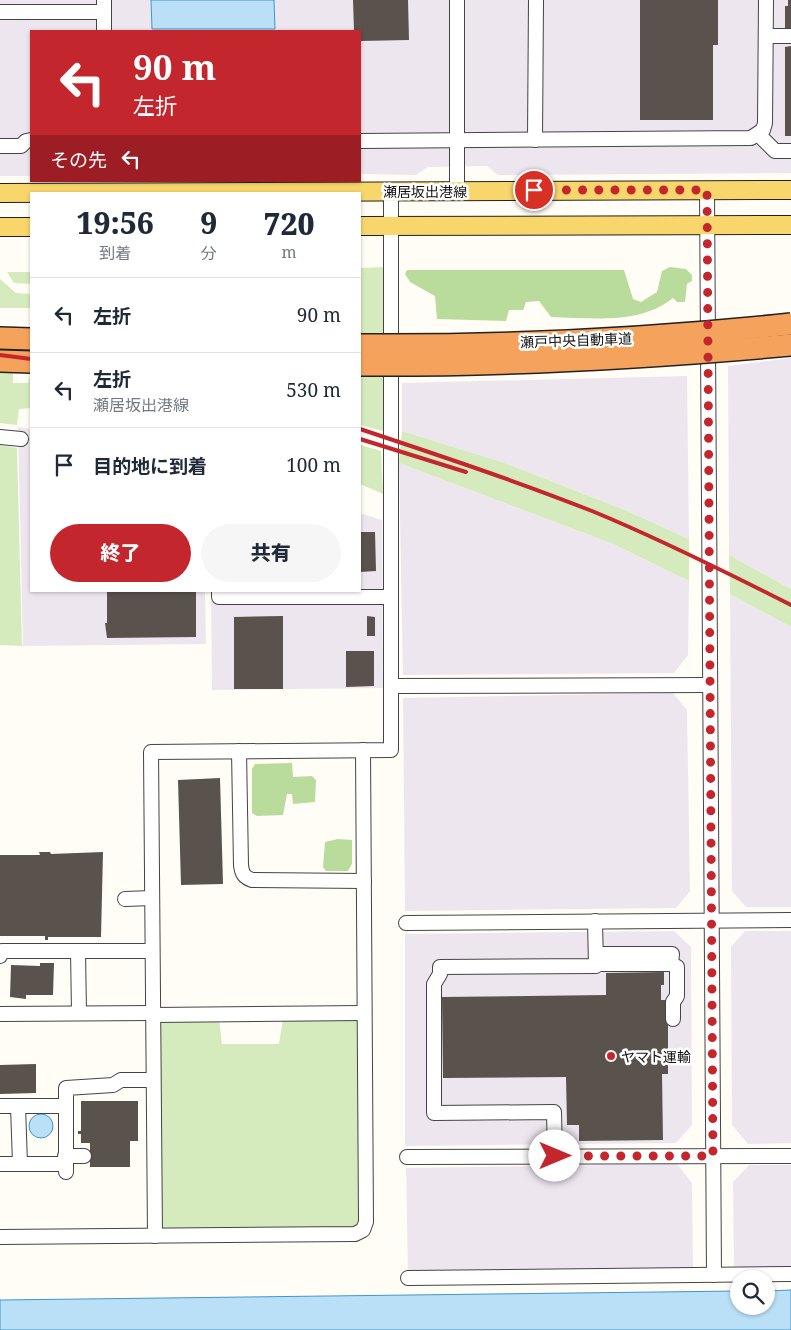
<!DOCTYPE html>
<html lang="ja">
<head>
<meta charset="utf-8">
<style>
  :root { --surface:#fff; --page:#f6f6f7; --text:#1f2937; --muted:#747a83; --line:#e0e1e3; --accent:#c4262e }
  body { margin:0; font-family:"Noto Serif","Noto Sans JP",serif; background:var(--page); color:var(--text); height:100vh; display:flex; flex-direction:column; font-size:19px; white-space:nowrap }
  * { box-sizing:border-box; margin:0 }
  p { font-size:16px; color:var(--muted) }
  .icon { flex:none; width:28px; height:28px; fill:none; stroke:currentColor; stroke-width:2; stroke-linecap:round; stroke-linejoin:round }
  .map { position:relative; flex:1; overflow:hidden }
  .drawer { position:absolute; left:30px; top:192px; width:331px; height:400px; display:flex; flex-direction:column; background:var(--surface); border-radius:0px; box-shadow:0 1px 4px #0004 }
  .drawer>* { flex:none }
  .guide { position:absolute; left:30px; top:30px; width:331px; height:152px; border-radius:0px; box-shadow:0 1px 4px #0004; background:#c4262e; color:#fff; overflow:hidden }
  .controls { position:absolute; left:730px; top:1270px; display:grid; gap:10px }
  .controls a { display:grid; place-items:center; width:45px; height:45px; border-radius:50%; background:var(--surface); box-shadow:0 1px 4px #0004; font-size:25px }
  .pin { position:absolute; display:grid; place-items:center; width:42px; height:42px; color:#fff; margin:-21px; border:2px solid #fff; border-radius:50%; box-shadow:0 1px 5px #0007 }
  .me { position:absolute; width:55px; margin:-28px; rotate:90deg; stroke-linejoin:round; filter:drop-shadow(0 0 4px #0008) }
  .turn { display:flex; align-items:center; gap:18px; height:105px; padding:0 20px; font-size:22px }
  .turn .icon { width:65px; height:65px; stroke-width:2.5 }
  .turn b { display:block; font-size:35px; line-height:42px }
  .then { display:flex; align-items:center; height:48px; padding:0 20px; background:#0003; gap:10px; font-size:19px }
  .eta { display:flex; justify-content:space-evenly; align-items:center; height:85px; text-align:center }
  .eta b { font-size:30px; font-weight:800; line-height:35px }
  .button { display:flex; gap:10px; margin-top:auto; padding:10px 20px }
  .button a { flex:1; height:58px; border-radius:30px; background:var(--accent); color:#fff; font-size:20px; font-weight:800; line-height:58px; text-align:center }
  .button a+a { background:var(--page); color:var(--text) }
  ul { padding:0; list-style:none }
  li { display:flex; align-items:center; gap:15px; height:75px; padding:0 20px; border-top:1px solid var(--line) }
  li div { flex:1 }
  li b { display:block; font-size:19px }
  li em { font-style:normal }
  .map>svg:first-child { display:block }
  .industrial { fill:#eee6ef }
  .green { fill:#d5ebbd }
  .forest { fill:#b9dc9c }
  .water { fill:#b9e0f7; stroke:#3f96cf }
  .building { fill:#5a524d }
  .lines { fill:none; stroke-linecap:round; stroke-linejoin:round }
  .minor-casing { stroke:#444; stroke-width:16 }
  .major-casing { stroke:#222; stroke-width:20 }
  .highway-casing { stroke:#222; stroke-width:24 }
  .minor { stroke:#fff; stroke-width:14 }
  .major { stroke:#f9d66b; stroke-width:18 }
  .highway { stroke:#f5a25d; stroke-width:21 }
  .rail { stroke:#c4262e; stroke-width:4 }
  .highway-bridge-casing { stroke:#222; stroke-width:24; stroke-linecap:butt }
  .highway-bridge { stroke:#f5a25d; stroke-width:21 }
  .route { stroke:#c4262e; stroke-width:9; stroke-dasharray:0 16.2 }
  .poi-dot { fill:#c4262e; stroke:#fff; stroke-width:2 }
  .labels { text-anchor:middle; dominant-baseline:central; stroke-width:5; stroke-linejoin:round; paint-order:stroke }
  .street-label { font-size:14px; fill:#111; stroke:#fff }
  .poi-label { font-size:14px; fill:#111; stroke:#fff; text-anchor:start }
</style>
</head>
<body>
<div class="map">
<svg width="791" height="1330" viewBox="0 0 791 1330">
  <rect width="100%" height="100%" fill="#fffdf5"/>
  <g class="industrial">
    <path d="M0 0H791V173L498 175 487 166 428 167 416 175 360 174V31H31V176H0Z"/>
    <path d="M791 358V589L729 555 728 366Z"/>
    <path d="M687 376 689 539 625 510 502 462 402 431V383Z"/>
    <path d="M18 427 31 429V591H205L206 644 23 646Z"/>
    <path d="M399 463 613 544 689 581 688 655 674 673 403 675Z"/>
    <path d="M360 513 382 520 383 688 212 690 211 591H360Z"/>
    <path d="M730 594 791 627V907H746L732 891Z"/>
    <path d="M673 693 687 710 690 891 676 908 405 911 403 698Z"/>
    <path d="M674 931 691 947 692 1125 676 1143 405 1146V934Z"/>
    <path d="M745 931H791V1143L748 1144 732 1125 731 947Z"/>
    <path d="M677 1164 692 1183 693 1269 408 1273 406 1168Z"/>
    <path d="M749 1165H791V1268H734L733 1182Z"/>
  </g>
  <g class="green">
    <path d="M384 267 383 431 360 425V268Z"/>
    <path d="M7 272H31V284L14 283Z"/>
    <path d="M0 279 16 293 31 294V308H0Z"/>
    <path d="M0 372H13V383H28L31 372V408L19 409 17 425 0 423Z"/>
    <path d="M402 431 502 462 625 510 689 539V581L613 544 399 463Z"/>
    <path d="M0 445 17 448 22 646 0 645Z"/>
    <path d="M360 445 381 451 383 494 360 484Z"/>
    <path d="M729 555 791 589V627L730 594Z"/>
    <path d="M357 1017 360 1217 358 1226 354 1228 162 1229 159 1022 219 1019 222 1044H279L283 1019Z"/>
  </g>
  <g class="forest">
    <path d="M670 267 686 269 692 275V281L687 284 685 302H677L673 298C639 325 593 318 551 317L539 301 526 302 523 310H509L506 321 437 319 435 296 410 282 405 274 407 270H624L633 299 641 302 657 292 662 271Z"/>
    <path d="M292 763 293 777 312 776 316 780 315 802 293 804 292 794H287L283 815 257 816 252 813V769L255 764Z"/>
    <path d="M338 839 352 840V864L348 871H326L323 867 325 842Z"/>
  </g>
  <g class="water">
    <path d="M151 0H274L275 29H152Z"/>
    <circle cx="41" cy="1126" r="12"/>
    <path d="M791 1290V1330H0V1300L739 1291V1306H766V1291Z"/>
  </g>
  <g class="building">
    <path d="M353 0H408L409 40 360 41V31H354Z"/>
    <path d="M640 0H718V45H713V120H640Z"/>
    <path d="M788 0H791V28H785V6H788Z"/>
    <path d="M791 46V136H785V47Z"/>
    <path d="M360 532H375L376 571 360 572Z"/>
    <path d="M107 591H196V637L107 638 105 623H107Z"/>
    <path d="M283 616V689H234V617Z"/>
    <path d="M367 616 375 617V636H367Z"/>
    <path d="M346 651H374V686L346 687Z"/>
    <path d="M220 778 223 884 181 885 178 780Z"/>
    <path d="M39 852H50L51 854 103 852 101 937H48V940H45V936H0V855H40Z"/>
    <path d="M40 963H54L53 995H26V999L10 997 11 965 40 966Z"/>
    <path d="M664 972V985H661V1000H668V1074H662L663 1140 579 1141V1125H567L566 1077 443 1078 442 997 606 995V973Z"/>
    <path d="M36 1064V1093L0 1094V1065Z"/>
    <path d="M81 1101H138V1141H130V1167H90V1143H81V1134H78V1131H81Z"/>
  </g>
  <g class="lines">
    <g class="minor-casing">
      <g id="minor">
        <path d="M104 0V31"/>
        <path d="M0 12H104"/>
        <path d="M766 36H791"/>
        <path d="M758 134 775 151H791"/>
        <path d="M535 140 536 0"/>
        <path d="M360 141 751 138 763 130 765 123 766 0"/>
        <path d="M0 146H21L26 141 31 140"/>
        <path d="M457 190V0"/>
        <path d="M707 190 714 1275"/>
        <path d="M0 437 21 439"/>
        <path d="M219 591V597H391"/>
        <path d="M391 686 710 685"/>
        <path d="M239 751 241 865C242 874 244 877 252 880L364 881"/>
        <path d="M125 899 152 898"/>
        <path d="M406 923 791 920"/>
        <path d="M78 951 79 1013"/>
        <path d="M596 954H672L671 964H596"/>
        <path d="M0 956 2 951H152"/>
        <path d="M671 964 677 967V996L673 1002V1019"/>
        <path d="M0 1014 153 1013"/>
        <path d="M153 1015 364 1013"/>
        <path d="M0 1106H64"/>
        <path d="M18 1106 20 1164"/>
        <path d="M65 1156H84"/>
        <path d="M555 1156 554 1112 434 1113V984L440 974V967L596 966 595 921"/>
        <path d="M407 1157 791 1156"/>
        <path d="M0 1164H66"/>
        <path d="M66 1172V1088L113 1085 121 1080H153"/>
        <path d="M155 1236 151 752 391 750V191"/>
        <path d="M0 1237 355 1234 363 1230 366 1222 363 750"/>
        <path d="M408 1278 791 1274"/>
      </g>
    </g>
    <g class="major-casing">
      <g id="major">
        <path d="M0 193 791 190"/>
        <path d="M360 226 791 225"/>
        <path d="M0 227H31"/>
      </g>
    </g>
    <g class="highway-casing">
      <g id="highway">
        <path d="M0 338 31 339"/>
        <path d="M0 361 31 362"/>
      </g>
    </g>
    <use href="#minor" class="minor"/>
    <use href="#major" class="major"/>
    <use href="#highway" class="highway"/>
    <g class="rail">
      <path d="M0 355 31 359"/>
      <path d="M360 429C438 455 516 481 592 511 660 539 726 572 791 605"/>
      <path d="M360 439 466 472"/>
    </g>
    <g class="highway-bridge-casing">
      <g id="highway-bridge">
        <path d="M360 345C504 346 648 339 791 324"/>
        <path d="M360 365C504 366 647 358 791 345"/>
      </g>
    </g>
    <use href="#highway-bridge" class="highway-bridge"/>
  </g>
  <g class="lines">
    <path class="route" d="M534 190H707L713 1156H555"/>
  </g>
  <circle class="poi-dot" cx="611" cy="1056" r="5"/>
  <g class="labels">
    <g class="street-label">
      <text x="425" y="191">瀬居坂出港線</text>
      <text transform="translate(576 340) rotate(-2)">瀬戸中央自動車道</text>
    </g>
    <g class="poi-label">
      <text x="621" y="1056">ヤマト運輸</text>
    </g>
  </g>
</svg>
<div class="controls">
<a><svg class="icon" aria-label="search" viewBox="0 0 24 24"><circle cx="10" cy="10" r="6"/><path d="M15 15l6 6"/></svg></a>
</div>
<div class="pin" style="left:534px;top:190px;background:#d93025"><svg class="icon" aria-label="arrive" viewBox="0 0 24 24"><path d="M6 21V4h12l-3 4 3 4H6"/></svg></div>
<svg class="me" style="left:555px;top:1156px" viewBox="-20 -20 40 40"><circle r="19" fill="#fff"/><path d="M0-13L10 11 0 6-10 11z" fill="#c4262e"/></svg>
<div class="guide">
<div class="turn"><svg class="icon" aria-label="left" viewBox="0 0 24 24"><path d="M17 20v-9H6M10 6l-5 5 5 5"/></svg><div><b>90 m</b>左折</div></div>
<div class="then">その先<svg class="icon" aria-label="left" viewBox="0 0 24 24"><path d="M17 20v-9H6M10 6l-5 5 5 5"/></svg></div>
</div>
<section class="drawer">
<div class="eta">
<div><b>19:56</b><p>到着</p></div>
<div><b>9</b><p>分</p></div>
<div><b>720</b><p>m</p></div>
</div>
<ul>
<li><svg class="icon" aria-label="left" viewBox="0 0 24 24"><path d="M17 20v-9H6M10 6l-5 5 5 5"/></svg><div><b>左折</b></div><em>90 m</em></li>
<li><svg class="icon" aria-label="left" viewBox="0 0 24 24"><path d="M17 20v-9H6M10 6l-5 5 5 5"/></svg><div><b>左折</b><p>瀬居坂出港線</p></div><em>530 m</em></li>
<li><svg class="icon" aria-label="arrive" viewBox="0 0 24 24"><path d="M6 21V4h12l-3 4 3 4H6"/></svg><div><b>目的地に到着</b></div><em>100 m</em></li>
</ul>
<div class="button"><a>終了</a><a>共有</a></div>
</section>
</div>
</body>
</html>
